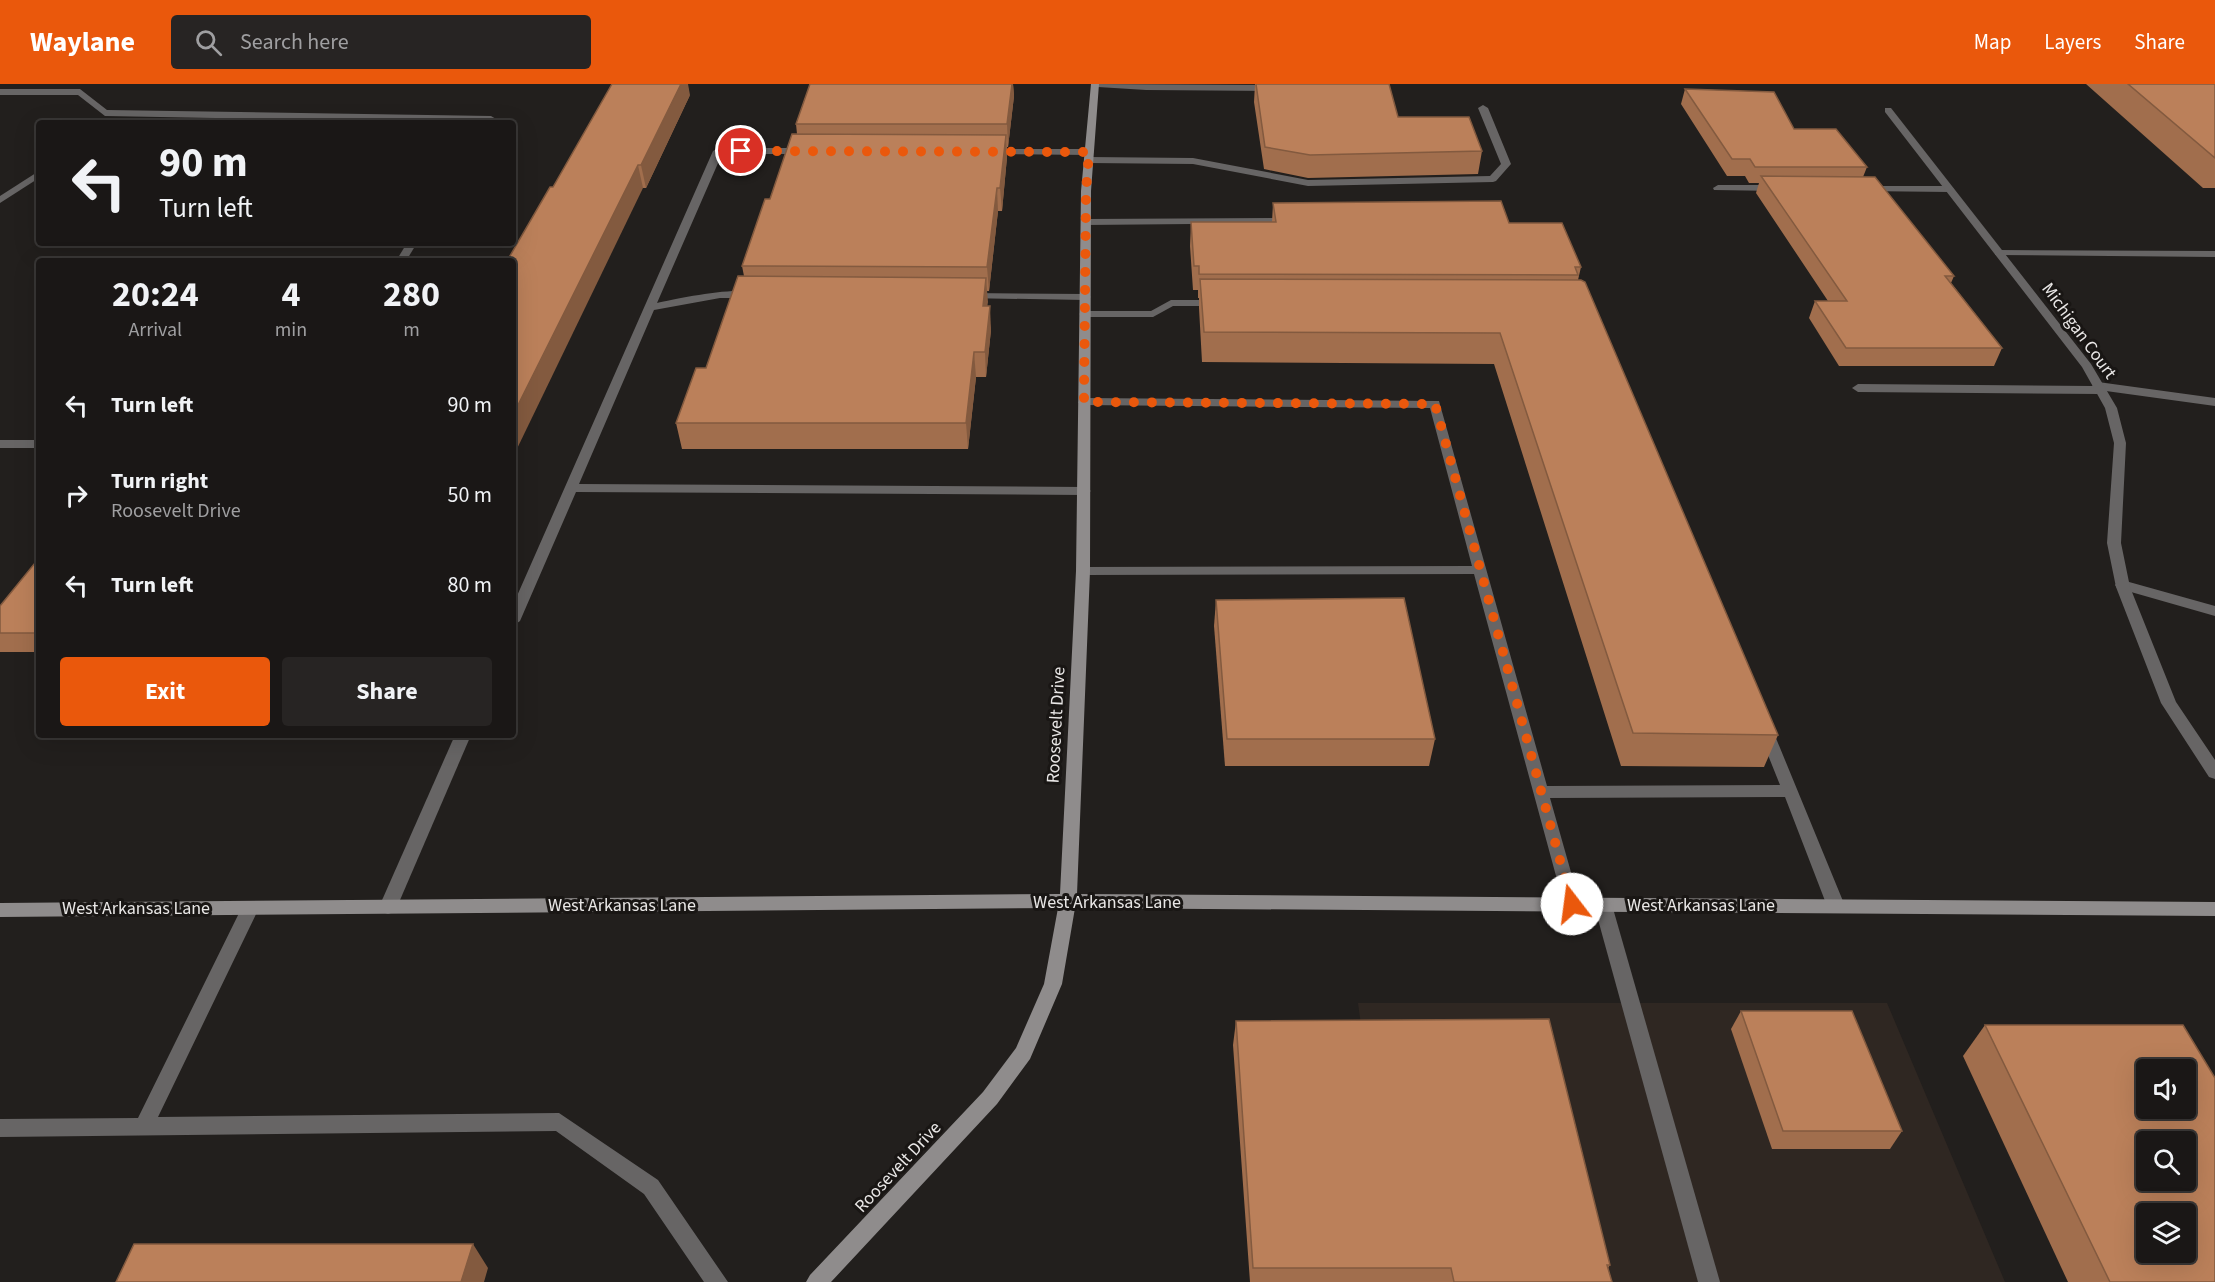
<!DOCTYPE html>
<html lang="en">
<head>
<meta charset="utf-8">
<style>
  :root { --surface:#1a1716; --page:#272423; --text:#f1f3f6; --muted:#9f9fa1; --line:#383635; --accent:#ea580c }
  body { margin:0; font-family:"Source Sans 3",sans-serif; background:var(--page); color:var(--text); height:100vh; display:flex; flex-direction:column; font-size:22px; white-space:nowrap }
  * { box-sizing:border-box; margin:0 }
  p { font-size:20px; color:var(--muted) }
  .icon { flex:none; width:33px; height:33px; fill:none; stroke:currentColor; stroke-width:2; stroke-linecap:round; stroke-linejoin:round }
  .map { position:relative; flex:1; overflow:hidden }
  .drawer { position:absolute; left:36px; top:174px; width:480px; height:480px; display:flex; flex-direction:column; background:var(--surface); border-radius:6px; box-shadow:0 6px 24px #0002,0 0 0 2px var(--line) }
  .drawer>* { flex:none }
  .top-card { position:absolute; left:36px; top:36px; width:480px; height:126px; border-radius:6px; box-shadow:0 6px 24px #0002,0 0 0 2px var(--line); background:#1a1716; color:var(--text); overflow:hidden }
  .tools { position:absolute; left:2136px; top:975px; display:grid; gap:12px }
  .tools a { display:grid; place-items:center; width:60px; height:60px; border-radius:6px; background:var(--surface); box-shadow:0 6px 24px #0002,0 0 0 2px var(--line); font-size:30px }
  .pin { position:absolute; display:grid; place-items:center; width:51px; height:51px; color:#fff; margin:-26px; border:3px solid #fff; border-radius:50%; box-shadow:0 2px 6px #0007 }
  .me { position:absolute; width:66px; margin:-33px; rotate:345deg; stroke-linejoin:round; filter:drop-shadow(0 0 4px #0008) }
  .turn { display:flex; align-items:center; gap:21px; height:126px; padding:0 24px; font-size:27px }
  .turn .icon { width:78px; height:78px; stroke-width:2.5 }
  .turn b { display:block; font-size:42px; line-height:51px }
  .eta { display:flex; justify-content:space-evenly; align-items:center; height:102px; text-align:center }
  .eta b { font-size:36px; font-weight:700; line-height:42px }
  .primary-button { display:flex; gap:12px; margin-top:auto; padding:12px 24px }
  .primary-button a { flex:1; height:69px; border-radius:6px; background:var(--accent); color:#fff; font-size:24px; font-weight:700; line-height:69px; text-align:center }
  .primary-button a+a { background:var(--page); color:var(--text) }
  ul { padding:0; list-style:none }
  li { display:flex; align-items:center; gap:18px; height:90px; padding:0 24px }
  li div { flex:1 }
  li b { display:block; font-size:22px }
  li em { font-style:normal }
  header { display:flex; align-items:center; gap:36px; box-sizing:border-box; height:84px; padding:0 30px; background:var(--accent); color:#fff }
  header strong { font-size:28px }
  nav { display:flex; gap:33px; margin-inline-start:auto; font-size:21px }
  .search { width:420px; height:54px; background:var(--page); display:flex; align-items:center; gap:15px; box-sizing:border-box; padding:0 21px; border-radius:6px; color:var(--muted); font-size:22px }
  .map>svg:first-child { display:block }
  .built { fill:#2f2722 }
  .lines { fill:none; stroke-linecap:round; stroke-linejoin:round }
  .lane { fill:#676565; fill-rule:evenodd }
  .street { fill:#676565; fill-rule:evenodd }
  .secondary { fill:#8f8c8c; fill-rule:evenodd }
  .wall { fill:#a16e4d }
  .shaded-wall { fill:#835a3f }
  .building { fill:#bb805a; stroke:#835a3f; stroke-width:1.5; fill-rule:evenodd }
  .route { stroke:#ea580c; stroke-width:10; stroke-dasharray:0 18 }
  .labels { text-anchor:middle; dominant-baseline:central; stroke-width:6; stroke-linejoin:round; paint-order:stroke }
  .street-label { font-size:18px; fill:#e9e7e6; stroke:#191614 }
</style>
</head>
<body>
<header>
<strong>Waylane</strong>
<div class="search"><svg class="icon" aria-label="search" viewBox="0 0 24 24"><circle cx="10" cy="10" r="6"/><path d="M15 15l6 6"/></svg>Search here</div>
<nav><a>Map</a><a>Layers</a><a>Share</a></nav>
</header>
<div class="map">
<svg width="2215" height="1198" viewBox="0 0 2215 1198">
  <rect width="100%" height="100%" fill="#221f1d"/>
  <path class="built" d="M1358 919H1887L2005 1198H1396Z"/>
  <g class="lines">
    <g class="lane">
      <path d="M1094 0 1275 1 1279 4 1275 7 1146 6 1098 3Z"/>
      <path d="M0 5H80L107 26 491 32 496 35 493 39H483L105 32 78 11H0Z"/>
      <path d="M1483 21 1488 24 1511 80 1496 97 1493 98 1308 102 1193 80 1089 79 1084 76 1089 73 1193 74 1308 96 1490 92 1501 80 1478 24Z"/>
      <path d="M718 64H807L812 67 807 70H722L657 219C677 215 743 200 758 211L752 214H720L654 226 579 400 1084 403 1091 407 1084 411 576 408 520 537 513 542V521L713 67Z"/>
      <path d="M987 65H1089L1094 68 1089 71 984 70 982 68Z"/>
      <path d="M39 87V94L0 119V112Z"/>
      <path d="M1718 101H1778L1783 104 1778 107 1714 106 1713 104Z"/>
      <path d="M1865 102H1949L1954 105 1949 108 1861 107V103Z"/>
      <path d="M1293 134 1298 137 1297 139 1086 141 1081 138 1086 135Z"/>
      <path d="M407 159H417L406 177H396Z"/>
      <path d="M1999 166 2215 167V173L1995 171V167Z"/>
      <path d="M968 209 1085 210 1091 213 1085 216 964 214 962 212Z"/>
      <path d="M1171 216H1219L1225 219 1219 222H1173L1153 233H1085L1079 230 1085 227H1151Z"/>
      <path d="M2098 298 2215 314V322L2106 307 2100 310 1858 308 1852 304 1858 300 2092 302Z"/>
      <path d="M1084 314 1439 317 1547 702 1780 701 1758 646 1761 642H1771L1845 822 1842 827 1836 829 1830 827 1827 822 1785 713 1550 714 1580 820 1577 825 1571 827 1565 825 1474 490 1083 491 1076 487 1083 483 1472 482 1430 324 1080 321 1078 318Z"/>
      <rect x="0" y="356" width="39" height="8"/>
      <path d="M2122 496 2215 522V532L2117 504 2115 501 2117 498Z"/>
      <path d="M455 651H471L397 823 394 828 388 830 382 828 379 823Z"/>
      <path d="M1603 814 1609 816 1612 821 1720 1198H1698L1594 821 1597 816Z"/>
      <path d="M250 817 256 819 259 824 158 1033 559 1029 658 1096 728 1198H704L644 1110 556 1047 0 1053V1035L138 1034 244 819Z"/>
    </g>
    <path class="street" d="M1885 24H1891L2091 280 2117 324 2126 359 2121 459 2130 503 2176 618 2215 676V695L2209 693 2161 619 2116 503 2107 459 2114 359 2105 324 2082 283 1885 28Z"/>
    <path class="secondary" d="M1091 0H1099L1091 107 1090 487 1077 810 2215 818V832L1075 824 1062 900 1030 975 997 1020 831 1198H806L810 1191 983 1008 1016 964 1044 900 1058 824 0 833V819L1060 810 1076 487 1081 107Z"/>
  </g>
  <g class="wall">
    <path d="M810 0H1013L1014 12 1008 63H1007V73L1002 127H998L989 207H987V222L991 246 986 293H976L968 365H682L676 339 706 284 744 192 742 182 797 50 796 40Z"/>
    <path d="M1255 0H1389L1398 33 1482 67 1478 90 1308 94 1264 85 1254 18Z"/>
    <path d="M2086 0H2215V104H2203Z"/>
    <path d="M1685 5 1794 45 1867 83 1863 93 1954 192 1951 199 2002 264 1994 282H1839L1809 234 1815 217H1828L1756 109 1759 99H1749L1745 92H1727L1681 20Z"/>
    <path d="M690 11 646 104 553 103Z"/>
    <path d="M1273 119 1509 139 1581 183 1578 196 1778 651 1764 683 1621 682 1494 280 1202 278 1199 224V214H1198V206H1193L1190 162 1191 138H1272Z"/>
    <path d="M39 474V568H0V522Z"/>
    <path d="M1216 516 1435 655 1429 682H1225L1214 542Z"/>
    <path d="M1741 927 1902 1047 1890 1065H1772L1731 945Z"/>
    <path d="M1236 937 1610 1181 1608 1184 1612 1198H1250L1233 961Z"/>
    <path d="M1985 941 2215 1198H2068L1963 972Z"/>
  </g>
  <g class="shaded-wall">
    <path d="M681 0H688L690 11 646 104 641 81Z"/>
    <path d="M1012 0H1013L1014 12 1008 63 1007 40Z"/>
    <path d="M1006 51 1007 73 1002 127 1000 104Z"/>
    <path d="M638 81 643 104 513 373V331Z"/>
    <path d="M997 104 998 127 989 207 987 183Z"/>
    <path d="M986 194 988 218 984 246 983 222Z"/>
    <path d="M990 222 991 246 986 293 985 268Z"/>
    <path d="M974 268 976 293 968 365 966 339Z"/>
    <path d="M473 1160 488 1184 484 1198H461Z"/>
  </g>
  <g class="building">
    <path d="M612 0H681L641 81H638L513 331V177H507L550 103H553Z"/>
    <path d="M810 0H1012L1007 40H796Z"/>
    <path d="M1256 0H1389L1398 33H1469L1482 67 1310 71 1265 63Z"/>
    <path d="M2128 0H2215V74Z"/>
    <path d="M1685 5 1774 8 1794 45H1836L1867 83H1755L1750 75H1732Z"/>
    <path d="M792 50 1006 51 1000 104H997L987 183 742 182 765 115H770Z"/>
    <path d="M1761 92 1875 93 1954 192H1945L2002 264H1846L1815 217H1847Z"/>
    <path d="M1501 117 1509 139H1562L1581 183H1575L1578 191 1199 190V182H1194L1191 138H1276L1273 119Z"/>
    <path d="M738 192 986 194 983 222H990L985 268H974L966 339H676L696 284H706Z"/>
    <path d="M1200 195 1581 196 1585 198 1778 651 1633 649 1500 249 1204 248Z"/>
    <path d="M39 474V549H0V522Z"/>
    <path d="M1404 514 1435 655H1227L1216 516Z"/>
    <path d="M1741 927H1852L1902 1047H1783Z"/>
    <path d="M1549 935 1610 1181H1607L1612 1198H1454L1451 1184H1253L1236 937Z"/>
    <path d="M1985 941H2183L2215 994V1198H2110ZM2146 986H2186V1024H2146ZM2146 1058H2186V1096H2146ZM2146 1130H2186V1168H2146Z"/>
    <path d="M134 1160H473L461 1198H116Z"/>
  </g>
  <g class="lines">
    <path class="route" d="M741 67 1089 68 1086 107 1084 318 1435 320 1572 820"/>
  </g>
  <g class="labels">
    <g class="street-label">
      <text transform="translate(2079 247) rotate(54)">Michigan Court</text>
      <text transform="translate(1056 641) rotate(-87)">Roosevelt Drive</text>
      <text x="1107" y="818">West Arkansas Lane</text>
      <text x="622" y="821">West Arkansas Lane</text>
      <text x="1701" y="821">West Arkansas Lane</text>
      <text x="136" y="824">West Arkansas Lane</text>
      <text transform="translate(898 1083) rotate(-47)">Roosevelt Drive</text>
    </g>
  </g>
</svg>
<div class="tools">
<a><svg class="icon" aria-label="sound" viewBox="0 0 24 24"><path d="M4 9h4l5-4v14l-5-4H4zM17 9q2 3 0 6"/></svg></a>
<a><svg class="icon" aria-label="search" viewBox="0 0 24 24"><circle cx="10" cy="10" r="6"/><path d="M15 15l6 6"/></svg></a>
<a><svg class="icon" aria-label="layers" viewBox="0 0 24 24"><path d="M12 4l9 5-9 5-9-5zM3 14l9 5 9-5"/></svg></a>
</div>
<div class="pin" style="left:741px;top:67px;background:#d93025"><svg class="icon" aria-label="arrive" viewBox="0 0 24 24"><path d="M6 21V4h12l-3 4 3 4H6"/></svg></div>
<svg class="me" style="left:1572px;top:820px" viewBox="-20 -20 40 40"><circle r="19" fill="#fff"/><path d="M0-13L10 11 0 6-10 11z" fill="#ea580c"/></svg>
<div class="top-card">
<div class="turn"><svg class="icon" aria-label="left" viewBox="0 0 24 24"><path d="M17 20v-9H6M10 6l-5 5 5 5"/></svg><div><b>90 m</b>Turn left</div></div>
</div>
<section class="drawer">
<div class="eta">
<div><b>20:24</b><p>Arrival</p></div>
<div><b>4</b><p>min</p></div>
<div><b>280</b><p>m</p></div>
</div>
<ul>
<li><svg class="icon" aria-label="left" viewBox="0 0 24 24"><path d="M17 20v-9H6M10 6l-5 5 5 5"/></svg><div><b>Turn left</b></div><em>90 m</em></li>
<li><svg class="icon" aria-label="right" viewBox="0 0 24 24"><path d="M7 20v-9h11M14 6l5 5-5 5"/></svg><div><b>Turn right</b><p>Roosevelt Drive</p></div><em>50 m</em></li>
<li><svg class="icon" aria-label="left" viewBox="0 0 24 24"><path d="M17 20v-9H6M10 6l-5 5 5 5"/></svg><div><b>Turn left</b></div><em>80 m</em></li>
</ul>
<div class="primary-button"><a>Exit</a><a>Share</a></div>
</section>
</div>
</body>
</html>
